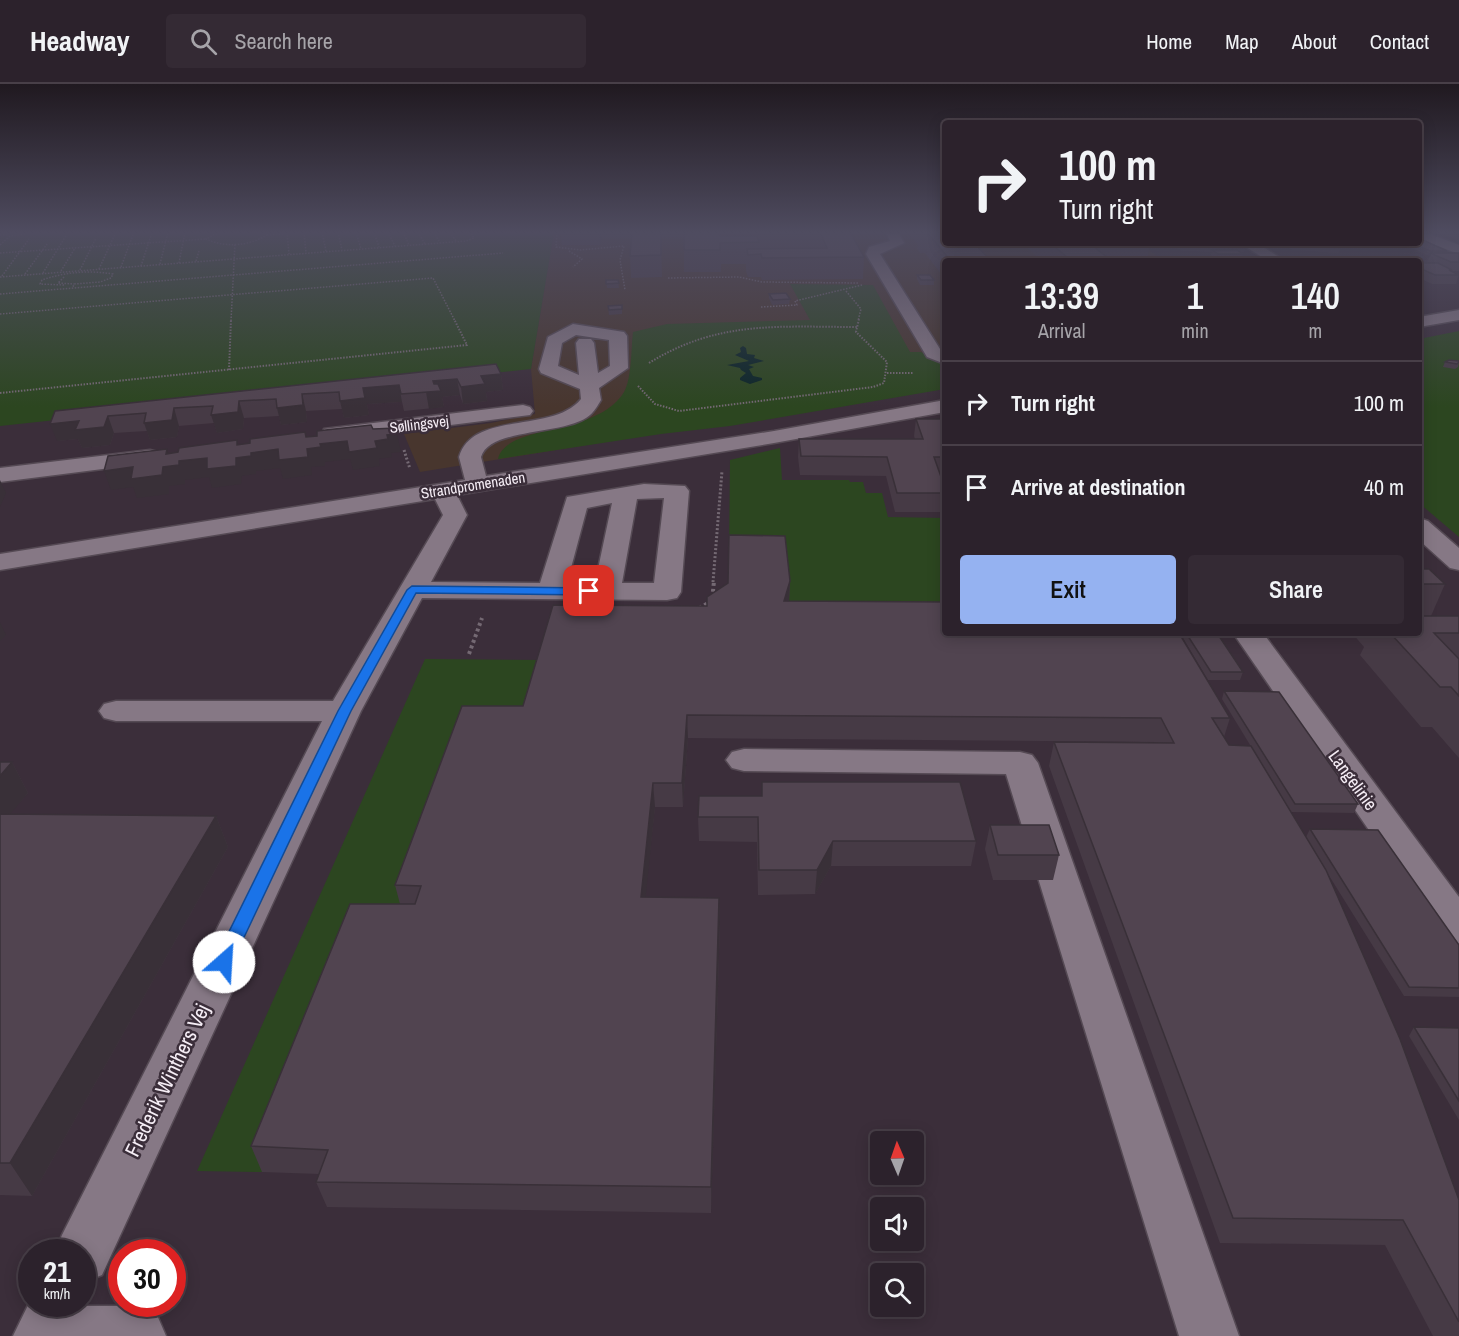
<!DOCTYPE html>
<html lang="en">
<head>
<meta charset="utf-8">
<style>
  :root { --surface:#2c222c; --page:#342a34; --text:#f1f3f6; --muted:#a6a4a9; --line:#483f48; --accent:#95b2f1 }
  body { margin:0; font-family:"Archivo Narrow",sans-serif; background:var(--page); color:var(--text); height:100vh; display:flex; flex-direction:column; font-size:22px; white-space:nowrap }
  * { box-sizing:border-box; margin:0 }
  p { font-size:20px; color:var(--muted) }
  .icon { flex:none; width:33px; height:33px; fill:none; stroke:currentColor; stroke-width:2; stroke-linecap:round; stroke-linejoin:round }
  .map { position:relative; flex:1; overflow:hidden }
  .side { position:absolute; left:942px; top:174px; width:480px; height:378px; display:flex; flex-direction:column; background:var(--surface); border-radius:6px; box-shadow:0 3px 15px #0003,0 0 0 2px var(--line) }
  .side>* { flex:none }
  .top-card { position:absolute; left:942px; top:36px; width:480px; height:126px; border-radius:6px; box-shadow:0 3px 15px #0003,0 0 0 2px var(--line); background:#2c222c; color:var(--text); overflow:hidden }
  .needle { width:39px; rotate:358deg }
  .controls { position:absolute; left:870px; top:1047px; display:grid; gap:12px }
  .controls a { display:grid; place-items:center; width:54px; height:54px; border-radius:6px; background:var(--surface); box-shadow:0 3px 15px #0003,0 0 0 2px var(--line); font-size:30px }
  .speed { position:absolute; left:18px; top:1155px; display:flex; gap:12px; font-size:30px; font-weight:700; text-align:center }
  .speed>* { display:grid; place-content:center; width:78px; height:78px; border-radius:50%; background:var(--surface); box-shadow:0 3px 15px #0003,0 0 0 2px var(--line); line-height:1 }
  .speed small { font-size:15px; font-weight:400 }
  .speed .limit { border:9px solid #d22; background:#fff; color:#111 }
  .pin { position:absolute; display:grid; place-items:center; width:51px; height:51px; color:#fff; margin:-26px; border-radius:12px; box-shadow:0 3px 9px #0006 }
  .me { position:absolute; width:66px; margin:-33px; rotate:26deg; stroke-linejoin:round; filter:drop-shadow(0 0 4px #0008) }
  .turn { display:flex; align-items:center; gap:21px; height:126px; padding:0 18px; font-size:27px }
  .turn .icon { width:78px; height:78px; stroke-width:2.5 }
  .turn b { display:block; font-size:42px; line-height:51px }
  .eta { display:flex; justify-content:space-evenly; align-items:center; height:102px; text-align:center }
  .eta b { font-size:36px; font-weight:600; line-height:42px }
  .button { display:flex; gap:12px; margin-top:auto; padding:12px 18px }
  .button a { flex:1; height:69px; border-radius:6px; background:var(--accent); color:#111; font-size:24px; font-weight:600; line-height:69px; text-align:center }
  .button a+a { background:var(--page); color:var(--text) }
  ul { padding:0; list-style:none }
  li { display:flex; align-items:center; gap:18px; height:84px; padding:0 18px; border-top:2px solid var(--line) }
  li div { flex:1 }
  li b { display:block; font-size:22px }
  li em { font-style:normal }
  header { display:flex; align-items:center; gap:36px; box-sizing:border-box; height:84px; padding:0 30px; background:var(--surface); border-bottom:2px solid var(--line) }
  header strong { font-size:28px }
  nav { display:flex; gap:33px; margin-inline-start:auto; font-size:21px }
  .search { width:420px; height:54px; background:var(--page); display:flex; align-items:center; gap:15px; box-sizing:border-box; padding:0 21px; border-radius:6px; color:var(--muted); font-size:22px }
  .map>svg:first-child { display:block }
  .medical { fill:#48362e }
  .green { fill:#2c4620 }
  .lines { fill:none; stroke-linecap:round; stroke-linejoin:round }
  .stream { fill:#0b2527; fill-rule:evenodd }
  .minor-casing { stroke:#554a54; stroke-width:3 }
  .path-far3 { stroke:#746973; stroke-width:1.5; stroke-dasharray:1.5 1.5; stroke-linecap:butt }
  .path-far2 { stroke:#746973; stroke-width:2; stroke-dasharray:1.5 1.5; stroke-linecap:butt }
  .path-far1 { stroke:#746973; stroke-width:3; stroke-dasharray:2 2; stroke-linecap:butt }
  .path { stroke:#746973; stroke-width:4; stroke-dasharray:3 3; stroke-linecap:butt }
  .minor { fill:#867885; fill-rule:evenodd }
  .wall { fill:#463a45 }
  .shaded-wall { fill:#393038 }
  .building { fill:#514450; stroke:#393038; stroke-width:1.5 }
  .route { fill:#1a73e8; stroke:#114b97; stroke-width:1.5 }
  .labels { text-anchor:middle; dominant-baseline:central; stroke-width:5; stroke-linejoin:round; paint-order:stroke }
  .far-street-label { font-size:15px; fill:#f5edf5; stroke:#3b2e3a }
  .street-label { font-size:18px; fill:#f5edf5; stroke:#3b2e3a }
  .near-street-label { font-size:21px; fill:#f5edf5; stroke:#3b2e3a }
</style>
</head>
<body>
<header>
<strong>Headway</strong>
<div class="search"><svg class="icon" aria-label="search" viewBox="0 0 24 24"><circle cx="10" cy="10" r="6"/><path d="M15 15l6 6"/></svg>Search here</div>
<nav><a>Home</a><a>Map</a><a>About</a><a>Contact</a></nav>
</header>
<div class="map">
<svg width="1459" height="1252" viewBox="0 0 1459 1252">
  <rect width="100%" height="100%" fill="#3b2e3a"/>
  <path class="medical" d="M554 148H945V159H1139L1164 177H945V303L420 388 404 350 491 339 535 330 531 285Z"/>
  <g class="green">
    <path d="M0 148H554L531 285 0 342Z"/>
    <path d="M790 200 873 201 910 268H921L945 279V305L730 342 661 350 498 375C506 339 597 353 624 308 632 294 631 264 633 248L667 240 810 236Z"/>
    <path d="M1459 247V453L1419 419V255Z"/>
    <path d="M780 364 782 396H849L850 398H863L866 409H882L888 433 945 434V540L783 538 729 472 730 376Z"/>
    <path d="M425 575 545 576 526 645 401 826 262 1088 197 1087Z"/>
  </g>
  <g class="lines">
    <path class="stream" d="M743 262 746 264 747 270 755 271 754 274 764 277 748 281 754 283 749 285 753 292 762 294V296L750 300 740 296V294L746 289 741 286 740 284 727 281 749 277 735 271 741 268 740 264Z"/>
    <g class="minor-casing">
      <g id="minor">
        <path d="M886 148H898L904 159 880 170 940 265 945 268V280L927 273 866 170 869 163 890 157Z"/>
        <path d="M1419 148H1425L1459 161V170L1419 155Z"/>
        <path d="M1240 159H1257L1285 177H1268Z"/>
        <path d="M1459 226V236L1419 243V233Z"/>
        <path d="M573 240 624 248 627 252 628 284 599 304 601 316C598 321 594 328 590 331 566 352 490 343 481 373L486 392 774 347 945 316V328L774 359 457 411 467 431 431 498 540 499 567 413 644 400 685 402 689 407 681 508 677 514 667 516 422 514 361 627 102 1191 82 1199V1168H55L62 1151 322 637H116L104 634 99 627 104 620 116 617H333L443 431 435 415 0 486V470L465 396 459 373C473 326 553 350 581 315L580 305 541 289 539 285 548 253ZM576 251 609 256 610 282 598 289 594 259 591 255H579L576 259 579 291 558 282 562 259ZM664 414 654 499H622L637 415ZM612 419 595 499H567L587 424Z"/>
        <path d="M523 321 530 323 533 327 530 331 332 356 324 355 321 350 324 345 332 344Z"/>
        <path d="M150 366 158 368 161 373 158 378 0 398V384Z"/>
        <path d="M1419 434 1428 437 1459 464V486L1450 484 1419 456Z"/>
        <path d="M1233 549H1263L1459 813V860L1444 855Z"/>
        <path d="M744 665 1020 668 1032 671 1038 679 1239 1252H1179L1006 690 744 687 732 684 726 676 732 668Z"/>
        <path d="M82 1207 87 1222H136L157 1231 166 1252H13L32 1213V1220H82Z"/>
      </g>
    </g>
    <g class="path-far3">
      <path d="M229 148 215 150 206 155C225 164 249 162 267 151L261 148"/>
      <path d="M287 148 289 170"/>
      <path d="M304 148 306 169"/>
      <path d="M322 148 326 167"/>
      <path d="M338 148 342 166"/>
      <path d="M356 148 361 165"/>
      <path d="M374 148 379 163"/>
      <path d="M388 148 395 162"/>
      <path d="M403 148 409 161"/>
      <path d="M418 148 425 160"/>
      <path d="M434 148 440 159"/>
      <path d="M450 148 456 157"/>
      <path d="M557 148 556 163 580 166 624 162 620 176 625 206"/>
      <path d="M472 150 501 148"/>
      <path d="M0 151H9"/>
      <path d="M267 151 311 148"/>
      <path d="M0 161 10 152 42 148"/>
      <path d="M569 167 582 175 573 183"/>
      <path d="M0 169 206 155"/>
      <path d="M196 177 199 167"/>
      <path d="M179 179 185 148"/>
      <path d="M160 180 168 148"/>
      <path d="M141 182 152 148"/>
      <path d="M121 183 134 148"/>
      <path d="M99 185 116 148"/>
      <path d="M80 186 96 154"/>
      <path d="M61 187 75 164"/>
      <path d="M43 189 67 150"/>
      <path d="M25 190 47 160"/>
      <path d="M2 192 29 155"/>
      <path d="M0 193 466 157 474 154 470 148"/>
      <path d="M64 193 58 199 74 200"/>
      <path d="M668 194 739 193 762 198 859 199"/>
      <path d="M64 201 40 200 42 196C65 188 89 186 113 190L111 194 100 198 74 200 73 203"/>
      <path d="M846 207 861 225 858 237"/>
      <path d="M0 210 503 169"/>
      <path d="M761 223 797 221 795 217 862 201"/>
      <path d="M0 230 433 194 455 237"/>
      <path d="M231 237 235 159"/>
    </g>
    <g class="path-far2">
      <path d="M649 279C718 236 779 243 857 243"/>
      <path d="M229 286 231 235"/>
      <path d="M887 289H914"/>
      <path d="M638 302 655 320 679 327 873 303 884 299 887 278 856 248 859 235"/>
      <path d="M0 309 467 261 454 235"/>
    </g>
    <g class="path-far1">
      <path d="M404 366 410 385"/>
      <path d="M713 498 722 387"/>
    </g>
    <g class="path">
      <path d="M699 524 712 517 714 497"/>
      <path d="M469 570 482 534"/>
    </g>
    <use href="#minor" class="minor"/>
  </g>
  <g class="wall">
    <path d="M561 148H850L864 173 863 195 762 196 761 193H748L746 187V180H721V188H684V153H661L662 193 631 194 630 172 631 154H602L600 161H562Z"/>
    <path d="M907 148H945V159H1004L1003 162 983 163 982 165H980L991 177H945V195L925 169H920L917 165 918 161Z"/>
    <path d="M1445 148H1459V160L1455 158 1456 155 1444 151Z"/>
    <path d="M1022 159H1150L1147 176H1111L1112 177H1042Z"/>
    <path d="M1176 159H1226V160L1246 164 1244 168H1240L1243 170 1242 175H1217L1211 171 1212 168 1183 167 1175 163Z"/>
    <path d="M1274 159H1328L1340 164 1339 169 1293 166 1283 161V160Z"/>
    <path d="M1350 159H1377L1352 160Z"/>
    <path d="M1403 159H1419L1442 164 1441 165 1447 167V169H1459V187H1452L1459 190 1456 200H1432L1419 194V179H1429L1427 178 1430 172 1402 160Z"/>
    <path d="M1301 171 1339 175 1338 177H1303L1300 176Z"/>
    <path d="M917 191 934 196V201H920L917 195Z"/>
    <path d="M606 196H618L619 204H607Z"/>
    <path d="M769 210 790 215 789 220 772 221 769 214Z"/>
    <path d="M622 221V230L609 231 608 222Z"/>
    <path d="M1459 277 1458 283 1455 285 1443 283 1445 278Z"/>
    <path d="M501 290 503 306 486 308 487 317 463 320 460 311 442 313 444 323 404 327 402 318 367 320 369 331 344 334 342 325 306 327 307 338 281 341 279 332 244 334 243 345 217 349 214 339 179 342 177 353 150 356 147 347 114 349 110 361 82 364 78 355 57 357 55 327Z"/>
    <path d="M916 335H945V392H941L945 404 944 428H895L886 392 800 391 798 373 799 355H915L914 352Z"/>
    <path d="M1419 485 1445 500 1431 532H1459V674L1432 643H1421L1360 571 1364 563 1352 549H1419Z"/>
    <path d="M790 497 789 517 1230 634 1224 653 1229 661 1306 753 1310 745 1459 861V913L1404 912 1328 790 1459 1116V1252H1433L1385 1161 1220 1159 1049 682 1054 658 1155 659 1154 658 688 654 683 723H655L645 813 719 814 720 839 711 1129 327 1123 316 1098 319 1090 262 1088 251 1062 400 820 395 801 523 622 707 522Z"/>
    <path d="M1180 549H1217L1243 588 1240 596H1208Z"/>
    <path d="M1224 607 1358 720 1354 729 1291 728 1222 615Z"/>
    <path d="M0 678H12L28 709 9 730 216 732 228 763 32 1112 0 1111Z"/>
    <path d="M762 698 976 757 971 782H831L815 810 758 811 757 758 699 757 698 733 762 712Z"/>
    <path d="M990 741 1059 771 1053 796H993L985 765Z"/>
    <path d="M1414 943 1459 944V1036L1409 952Z"/>
  </g>
  <g class="shaded-wall">
    <path d="M599 148H601L602 154 600 161Z"/>
    <path d="M962 159H983L982 165 961 169Z"/>
    <path d="M501 290 503 306 486 308 487 317 463 320 461 303 481 292Z"/>
    <path d="M457 295 460 311 442 313 444 323 429 325 426 308 433 297Z"/>
    <path d="M399 301 402 318 367 320 369 331 344 334 340 317 363 304Z"/>
    <path d="M302 310 306 327 307 338 281 341 277 324Z"/>
    <path d="M239 317 244 334 243 345 217 349 211 331Z"/>
    <path d="M174 324 179 342 177 353 150 356 144 339Z"/>
    <path d="M108 332 114 349 110 361 82 364 78 355 57 357 50 340Z"/>
    <path d="M305 348 309 365 320 360 347 357H375L387 351 397 350 401 368 391 369 392 373 379 375 380 382 353 386 350 375 325 378V382L311 383 312 391 283 395 280 384 256 387V390L242 392 241 400 212 404 209 393 185 396V400L169 402V410L137 414 133 403 111 406 104 387 133 383 166 370 167 365 172 382 179 377 237 361V356L242 373 251 369 306 353Z"/>
    <path d="M0 396 6 409 0 423Z"/>
    <path d="M790 497 789 518 784 517Z"/>
    <path d="M0 538 6 551 0 557Z"/>
    <path d="M687 631 688 654 683 723 682 699Z"/>
    <path d="M12 678 28 709 0 742V692Z"/>
    <path d="M653 699 655 723 643 838 641 813Z"/>
    <path d="M216 732 228 763 32 1112 10 1079Z"/>
    <path d="M833 757 831 782 815 810 817 786Z"/>
    <path d="M719 814 720 839 711 1129V1103Z"/>
  </g>
  <g class="building">
    <path d="M632 148H661V171L630 172Z"/>
    <path d="M684 148H720V152H757L759 158 720 159V166H684Z"/>
    <path d="M820 148H850L864 173 762 174 761 170 748 171 747 165 827 164Z"/>
    <path d="M922 148H945V159H974L991 177H951L927 148Z"/>
    <path d="M1448 148H1459V151Z"/>
    <path d="M1419 156H1423L1447 167H1430L1411 159H1419Z"/>
    <path d="M1050 159H1089L1112 177H1072Z"/>
    <path d="M1177 159H1218L1221 160H1240L1246 164 1184 163Z"/>
    <path d="M1288 159H1328L1340 164 1294 162Z"/>
    <path d="M1212 166H1237L1243 170H1218Z"/>
    <path d="M1430 169H1459V178H1451Z"/>
    <path d="M1301 171H1323L1339 175 1310 176Z"/>
    <path d="M1419 179H1438L1452 186H1449L1459 191H1435L1419 184Z"/>
    <path d="M917 191H930L934 196H921Z"/>
    <path d="M606 196H618L619 199 606 200Z"/>
    <path d="M786 209 790 215 773 216 769 210Z"/>
    <path d="M622 221V225L609 226 608 222Z"/>
    <path d="M1449 276 1459 277V278L1457 280 1445 278Z"/>
    <path d="M496 280 501 290 481 292 485 300 461 303 457 295 433 297 434 300H438L441 307 401 310 399 301 363 304 365 314 340 317 339 308 302 310 303 321 277 324 276 315 239 317 238 328 211 331 213 322 174 324 172 336 144 339 146 329 108 332 104 343 75 346 79 337 50 340 55 327Z"/>
    <path d="M916 335H945V373H934L945 404V409H897L887 373 801 372 799 355H923Z"/>
    <path d="M371 341 373 345 396 344 397 350 387 351 388 355 375 357 377 364 349 368 347 357 320 360 321 363 307 365 308 373 279 376 278 365 251 369V372L236 374V382L207 385V374L179 377V381L163 383 162 391 131 395 133 383 104 387 108 372 167 365 166 370 178 368 179 364 237 356V361L250 359V355L305 348 306 353 317 352V347Z"/>
    <path d="M729 451 785 452 790 497 784 517 945 518V549H1179L1230 634H1212L1229 661 1251 662 1326 786 1400 955 1459 1116V1238L1403 1136 1233 1134 1054 658 1174 659 1161 634 687 631 682 699H653L641 813 719 814 711 1103 316 1098 328 1066 251 1062 350 820H415L421 802 395 801 462 622H523L553 521 707 522V513L728 499Z"/>
    <path d="M1419 485H1429L1445 500H1419Z"/>
    <path d="M1419 532H1459V549H1434L1459 575V612L1451 603H1440L1390 549H1419Z"/>
    <path d="M1186 549H1217L1243 588H1211Z"/>
    <path d="M1224 607 1279 608 1358 720H1295Z"/>
    <path d="M0 678H12L0 692Z"/>
    <path d="M762 698H960L976 757H833L817 786H759L758 733H698L699 712H762Z"/>
    <path d="M0 730 216 732 10 1079H0Z"/>
    <path d="M990 741H1049L1059 771H998Z"/>
    <path d="M1310 745 1378 746 1459 861V904L1409 903Z"/>
    <path d="M1414 943 1459 944V1017Z"/>
  </g>
  <linearGradient id="sky" x2="0" y2="1"><stop stop-color="#201920"/><stop offset="0.46" stop-color="#4f4c60"/><stop offset="1" stop-color="#4f4c60" stop-opacity="0"/></linearGradient>
  <rect width="1459" height="323" fill="url(#sky)"/>
  <path class="route" d="M412 502 589 504 594 507 589 511 416 509 351 627 230 883 224 885 217 883 214 878 338 627 407 506Z"/>
  <g class="labels">
    <g class="far-street-label">
      <text transform="translate(419 340) rotate(-7)">Søllingsvej</text>
      <text transform="translate(473 401) rotate(-9)">Strandpromenaden</text>
    </g>
    <g class="street-label">
      <text transform="translate(1353 696) rotate(54)">Langelinie</text>
    </g>
    <g class="near-street-label">
      <text transform="translate(167 996) rotate(-64)">Frederik Winthers Vej</text>
    </g>
  </g>
</svg>
<div class="controls">
<a><svg class="needle" viewBox="-14 -14 28 28"><path d="M0-13l5 13h-10z" fill="#e53935"/><path d="M0 13l5-13h-10z" fill="#a6a4a9"/></svg></a>
<a><svg class="icon" aria-label="sound" viewBox="0 0 24 24"><path d="M4 9h4l5-4v14l-5-4H4zM17 9q2 3 0 6"/></svg></a>
<a><svg class="icon" aria-label="search" viewBox="0 0 24 24"><circle cx="10" cy="10" r="6"/><path d="M15 15l6 6"/></svg></a>
</div>
<div class="speed"><div>21<small>km/h</small></div><div class="limit">30</div></div>
<div class="pin" style="left:589px;top:507px;background:#d93025"><svg class="icon" aria-label="arrive" viewBox="0 0 24 24"><path d="M6 21V4h12l-3 4 3 4H6"/></svg></div>
<svg class="me" style="left:224px;top:878px" viewBox="-20 -20 40 40"><circle r="19" fill="#fff"/><path d="M0-13L10 11 0 6-10 11z" fill="#1a73e8"/></svg>
<div class="top-card">
<div class="turn"><svg class="icon" aria-label="right" viewBox="0 0 24 24"><path d="M7 20v-9h11M14 6l5 5-5 5"/></svg><div><b>100 m</b>Turn right</div></div>
</div>
<section class="side">
<div class="eta">
<div><b>13:39</b><p>Arrival</p></div>
<div><b>1</b><p>min</p></div>
<div><b>140</b><p>m</p></div>
</div>
<ul>
<li><svg class="icon" aria-label="right" viewBox="0 0 24 24"><path d="M7 20v-9h11M14 6l5 5-5 5"/></svg><div><b>Turn right</b></div><em>100 m</em></li>
<li><svg class="icon" aria-label="arrive" viewBox="0 0 24 24"><path d="M6 21V4h12l-3 4 3 4H6"/></svg><div><b>Arrive at destination</b></div><em>40 m</em></li>
</ul>
<div class="button"><a>Exit</a><a>Share</a></div>
</section>
</div>
</body>
</html>
